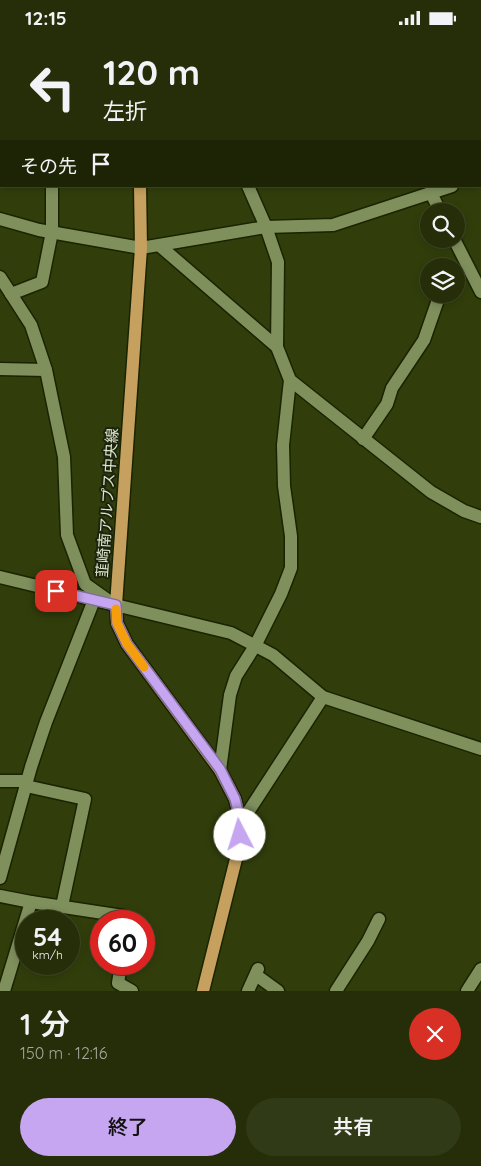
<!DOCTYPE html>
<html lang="ja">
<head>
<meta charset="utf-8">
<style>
  :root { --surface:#252e08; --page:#313a16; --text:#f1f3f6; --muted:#a3a89c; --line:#424a29; --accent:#c6a6f0 }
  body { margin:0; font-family:Quicksand,"Noto Sans JP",sans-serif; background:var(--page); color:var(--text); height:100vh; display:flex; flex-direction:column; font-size:19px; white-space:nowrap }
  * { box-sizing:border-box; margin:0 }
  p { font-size:16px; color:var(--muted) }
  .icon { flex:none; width:28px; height:28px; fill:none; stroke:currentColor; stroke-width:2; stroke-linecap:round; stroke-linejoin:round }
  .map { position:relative; height:956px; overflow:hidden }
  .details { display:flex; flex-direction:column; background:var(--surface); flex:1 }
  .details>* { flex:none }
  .hud { position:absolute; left:0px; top:0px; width:481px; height:152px; box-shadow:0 2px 8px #0003,0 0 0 1px var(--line); background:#252e08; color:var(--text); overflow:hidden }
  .buttons { position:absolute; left:420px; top:168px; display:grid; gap:10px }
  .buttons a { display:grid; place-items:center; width:45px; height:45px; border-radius:50%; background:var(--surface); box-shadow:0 2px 8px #0003,0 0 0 1px var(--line); font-size:25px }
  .speed { position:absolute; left:15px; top:875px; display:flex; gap:10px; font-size:25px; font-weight:700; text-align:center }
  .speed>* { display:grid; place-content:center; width:65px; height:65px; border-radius:50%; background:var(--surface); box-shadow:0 2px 8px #0003,0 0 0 1px var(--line); line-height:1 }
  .speed small { font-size:12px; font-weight:400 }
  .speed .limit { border:8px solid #d22; background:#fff; color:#111 }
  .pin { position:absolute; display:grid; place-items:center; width:42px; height:42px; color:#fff; margin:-21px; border-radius:10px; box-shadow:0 2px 8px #0006 }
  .me { position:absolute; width:55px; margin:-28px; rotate:355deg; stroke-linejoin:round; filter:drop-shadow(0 0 4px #0008) }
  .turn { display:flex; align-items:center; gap:18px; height:105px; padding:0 20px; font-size:22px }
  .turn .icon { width:65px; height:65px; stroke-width:2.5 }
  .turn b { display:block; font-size:35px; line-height:42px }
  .then { display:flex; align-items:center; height:48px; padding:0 20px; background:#0003; gap:10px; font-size:19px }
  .round { display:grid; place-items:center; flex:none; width:52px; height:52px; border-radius:26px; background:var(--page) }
  .overview { display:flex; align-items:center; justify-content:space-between; height:85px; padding:0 20px }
  h1 { font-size:30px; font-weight:600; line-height:38px }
  .primary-button { display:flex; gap:10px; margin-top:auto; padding:10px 20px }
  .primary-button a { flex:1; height:58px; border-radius:30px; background:var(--accent); color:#111; font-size:20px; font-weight:600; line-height:58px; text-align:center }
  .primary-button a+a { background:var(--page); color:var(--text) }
  .status { display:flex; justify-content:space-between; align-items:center; height:35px; padding:0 25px; background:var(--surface); direction:ltr }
  .status svg { height:14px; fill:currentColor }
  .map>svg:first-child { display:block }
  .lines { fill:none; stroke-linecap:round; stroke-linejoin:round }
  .minor-casing { stroke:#1a2400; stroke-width:15 }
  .major-casing { stroke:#1a2400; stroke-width:15 }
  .minor { stroke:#7f905d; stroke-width:12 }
  .major { stroke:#c6a05f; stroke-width:12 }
  .route-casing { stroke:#816c9c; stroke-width:12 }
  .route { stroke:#c6a6f0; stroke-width:9 }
  .slow { stroke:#f59e0b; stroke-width:9 }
  .labels { text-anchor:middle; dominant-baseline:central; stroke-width:4; stroke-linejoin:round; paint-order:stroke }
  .street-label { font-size:15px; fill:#dee7cc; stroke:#1c230e }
</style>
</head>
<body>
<div class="status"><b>12:15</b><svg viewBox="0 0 49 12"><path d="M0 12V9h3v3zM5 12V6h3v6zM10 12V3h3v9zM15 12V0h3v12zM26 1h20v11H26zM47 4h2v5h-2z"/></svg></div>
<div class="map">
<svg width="481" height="956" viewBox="0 0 481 956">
  <rect width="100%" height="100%" fill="#313e0b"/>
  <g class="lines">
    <g class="minor-casing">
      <g id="minor">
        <path d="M332 0 334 1"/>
        <path d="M218 1 219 0"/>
        <path d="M480 104 481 105"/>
        <path d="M480 135H481"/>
        <path d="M431 158 440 176"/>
        <path d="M0 184 39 195 141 213 266 192 333 190 452 151"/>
        <path d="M454 204 481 257"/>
        <path d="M160 211 277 312"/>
        <path d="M0 242 31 290 46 335 64 422 67 500 85 549 109 566"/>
        <path d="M11 259 42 247 52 197V151"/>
        <path d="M0 334 46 335"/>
        <path d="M290 345 431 457 464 476 481 482"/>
        <path d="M363 404 387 369 392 353 424 305 440 259"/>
        <path d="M0 542 231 598 273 620 323 662 481 714"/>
        <path d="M220 735 230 660 236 641 255 611 281 559 291 533V501L284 451 283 410 290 345 277 312 278 227 266 192 248 151"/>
        <path d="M0 746H27"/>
        <path d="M26 751 85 764 62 871"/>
        <path d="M241 788 323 662"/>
        <path d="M0 843 31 732 46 687 94 565"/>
        <path d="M0 861 31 867 4 956"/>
        <path d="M31 867 123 881V886"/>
        <path d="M121 929 118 948 132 956"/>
        <path d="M256 940 278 956"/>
        <path d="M248 956 258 934"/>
        <path d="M336 956 368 906 379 884"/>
        <path d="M467 956 481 934"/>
      </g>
    </g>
    <g class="major-casing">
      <g id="major">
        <path d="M124 0V1"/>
        <path d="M140 151 141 213 116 570 117 588 127 609 220 735 235 764 241 788 239 812 203 956"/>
      </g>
    </g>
    <use href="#minor" class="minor"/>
    <use href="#major" class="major"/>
  </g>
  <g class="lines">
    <g class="route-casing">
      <path id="route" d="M56 556 116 570 117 588 127 609 220 734 235 764 241 788 240 800"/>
    </g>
    <use href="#route" class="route"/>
    <path class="slow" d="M116 574 117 588 127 609 144 632"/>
  </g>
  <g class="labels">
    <g class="street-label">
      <text transform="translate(107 468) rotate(-86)">韮崎南アルプス中央線</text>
    </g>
  </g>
</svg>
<div class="buttons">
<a><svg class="icon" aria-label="search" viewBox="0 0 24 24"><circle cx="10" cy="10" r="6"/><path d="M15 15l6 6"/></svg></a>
<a><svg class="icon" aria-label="layers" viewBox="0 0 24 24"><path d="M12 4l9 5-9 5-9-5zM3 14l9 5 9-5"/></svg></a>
</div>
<div class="speed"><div>54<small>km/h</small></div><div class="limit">60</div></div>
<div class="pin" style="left:56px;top:556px;background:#d93025"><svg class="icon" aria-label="arrive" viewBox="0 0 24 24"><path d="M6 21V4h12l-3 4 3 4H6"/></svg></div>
<svg class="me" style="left:240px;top:800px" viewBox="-20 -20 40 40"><circle r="19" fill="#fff"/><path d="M0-13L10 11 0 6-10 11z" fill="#c6a6f0"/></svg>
<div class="hud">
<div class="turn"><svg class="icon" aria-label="left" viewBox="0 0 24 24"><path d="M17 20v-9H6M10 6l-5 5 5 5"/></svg><div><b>120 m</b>左折</div></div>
<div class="then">その先<svg class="icon" aria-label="arrive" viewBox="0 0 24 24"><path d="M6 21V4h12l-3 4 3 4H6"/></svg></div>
</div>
</div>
<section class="details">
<div class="overview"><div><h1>1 分</h1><p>150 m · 12:16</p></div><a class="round" style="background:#d93025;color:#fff"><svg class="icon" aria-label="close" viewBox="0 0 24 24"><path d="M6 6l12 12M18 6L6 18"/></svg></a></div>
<div class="primary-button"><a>終了</a><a>共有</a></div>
</section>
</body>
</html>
